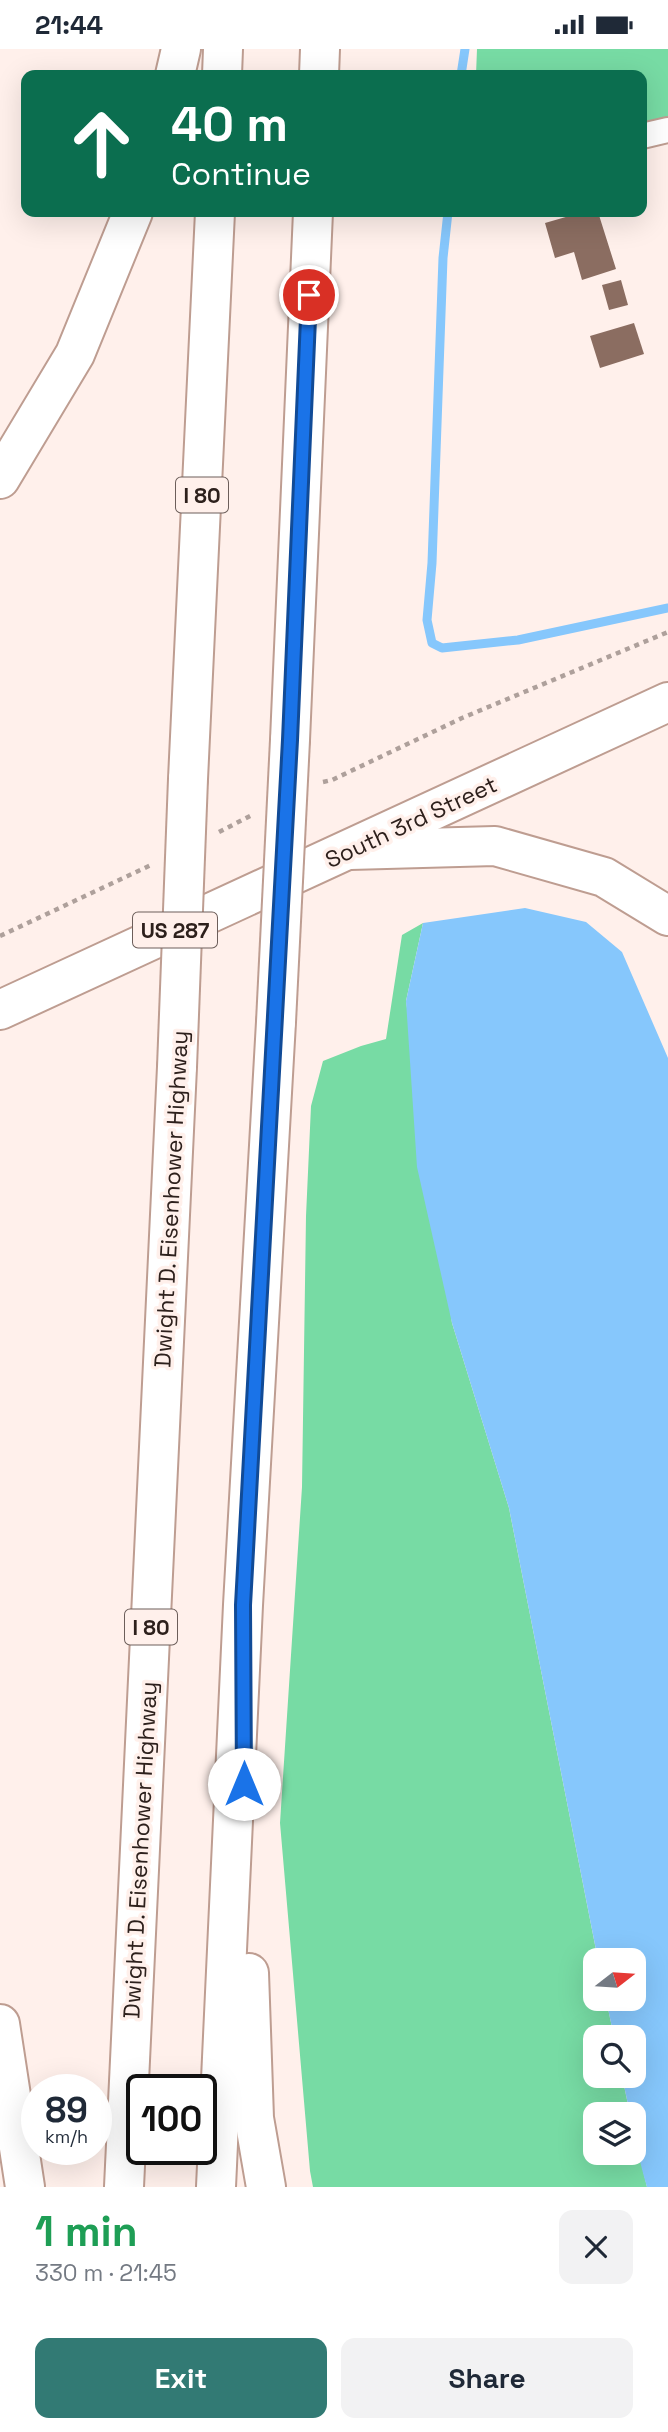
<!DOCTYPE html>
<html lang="en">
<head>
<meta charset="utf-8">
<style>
  :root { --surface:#fff; --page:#f2f2f3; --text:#1f2937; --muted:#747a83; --accent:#327a74 }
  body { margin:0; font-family:"Space Grotesk",sans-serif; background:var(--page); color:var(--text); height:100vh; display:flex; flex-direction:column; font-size:26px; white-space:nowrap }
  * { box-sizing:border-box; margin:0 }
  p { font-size:23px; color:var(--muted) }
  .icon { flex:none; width:38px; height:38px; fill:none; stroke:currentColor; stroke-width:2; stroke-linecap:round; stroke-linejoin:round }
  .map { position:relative; height:2138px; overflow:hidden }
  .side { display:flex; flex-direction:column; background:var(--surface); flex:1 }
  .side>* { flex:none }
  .hud { position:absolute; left:21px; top:21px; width:626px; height:147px; border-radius:14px; box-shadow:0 7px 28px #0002; background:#0b6e4f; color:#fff; overflow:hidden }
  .needle { width:46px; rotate:73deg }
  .buttons { position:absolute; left:583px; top:1899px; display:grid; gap:14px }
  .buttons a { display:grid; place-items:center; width:63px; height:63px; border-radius:14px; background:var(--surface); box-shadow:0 7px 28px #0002; font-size:35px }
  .speed { position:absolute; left:21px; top:2025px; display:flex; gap:14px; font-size:35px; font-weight:700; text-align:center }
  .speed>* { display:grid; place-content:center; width:91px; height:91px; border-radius:50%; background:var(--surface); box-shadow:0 7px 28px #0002; line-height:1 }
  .speed small { font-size:18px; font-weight:400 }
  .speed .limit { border:4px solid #111; border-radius:10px; background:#fff; color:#111 }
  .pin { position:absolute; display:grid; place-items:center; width:60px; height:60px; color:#fff; margin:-30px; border:4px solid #fff; border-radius:50%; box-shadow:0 2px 7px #0007 }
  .me { position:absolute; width:77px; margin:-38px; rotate:0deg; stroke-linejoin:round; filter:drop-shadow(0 0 5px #0008) }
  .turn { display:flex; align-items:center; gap:24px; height:147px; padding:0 35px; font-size:32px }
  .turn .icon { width:91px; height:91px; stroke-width:2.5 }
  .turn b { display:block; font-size:49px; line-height:60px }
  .round { display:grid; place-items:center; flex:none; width:74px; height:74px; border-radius:14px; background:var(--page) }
  .summary { display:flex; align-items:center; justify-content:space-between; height:119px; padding:0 35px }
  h1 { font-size:42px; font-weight:700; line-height:52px; color:#1e9e55 }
  .button { display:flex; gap:14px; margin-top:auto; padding:14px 35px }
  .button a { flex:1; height:80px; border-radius:14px; background:var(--accent); color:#fff; font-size:28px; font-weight:700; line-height:80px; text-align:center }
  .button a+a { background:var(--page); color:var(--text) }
  .status { display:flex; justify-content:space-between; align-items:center; height:49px; padding:0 35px; background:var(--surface); direction:ltr }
  .status svg { height:19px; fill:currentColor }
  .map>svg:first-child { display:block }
  .green { fill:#77dba4 }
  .water { fill:#86c7fc }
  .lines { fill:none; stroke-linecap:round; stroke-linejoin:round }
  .stream { stroke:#86c7fc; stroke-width:9 }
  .building { fill:#8b6d61 }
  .minor-casing { stroke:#be9d91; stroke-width:28 }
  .trunk-casing { stroke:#be9d91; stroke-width:42 }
  .motorway-casing { stroke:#be9d91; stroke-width:42 }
  .path { stroke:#aea09b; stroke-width:4.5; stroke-dasharray:5 5; stroke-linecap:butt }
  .minor { stroke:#fff; stroke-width:24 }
  .trunk { stroke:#fff; stroke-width:38 }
  .motorway { stroke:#fff; stroke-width:38 }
  .motorway-bridge-casing { stroke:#be9d91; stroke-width:42; stroke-linecap:butt }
  .motorway-bridge { stroke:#fff; stroke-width:38 }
  .route-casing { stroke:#114b97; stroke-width:18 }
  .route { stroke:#1a73e8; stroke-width:12 }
  .labels { text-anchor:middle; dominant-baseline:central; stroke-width:7; stroke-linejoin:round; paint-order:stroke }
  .shield { fill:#fff0eb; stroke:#6c5e5a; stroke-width:2 }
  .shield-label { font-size:21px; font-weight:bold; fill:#2d201c }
  .street-label { font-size:23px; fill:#2d201c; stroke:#fff0eb }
</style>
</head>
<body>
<div class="status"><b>21:44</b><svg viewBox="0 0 49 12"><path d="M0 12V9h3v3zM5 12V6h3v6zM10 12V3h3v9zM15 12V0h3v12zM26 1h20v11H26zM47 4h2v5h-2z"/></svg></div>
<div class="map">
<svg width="668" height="2138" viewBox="0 0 668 2138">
  <rect width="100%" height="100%" fill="#fff0eb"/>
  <g class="green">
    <path d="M477 0H668V81L642 87V26H476Z"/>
    <path d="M423 874 406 952 452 1274 509 1459 598 1911H595V1950H606L614 1988H595V2026L622 2027 630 2065H595V2104H634V2084L647 2138H313L310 2122 280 1774 302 1438 306 1167 311 1057 323 1012 361 997 386 990 402 886Z"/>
  </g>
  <path class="water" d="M525 859 586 873 622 903 668 1009V2138H647C640 2114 634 2090 634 2065H630L622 2027 634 2026V1988H614L606 1950H634V1911H598L509 1459 452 1274 417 1118 406 952 423 874Z"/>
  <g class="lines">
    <g class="stream">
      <path d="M461 26 465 0"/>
      <path d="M448 163 443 209 432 514 427 571 432 594 442 599 518 591 668 559"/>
    </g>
  </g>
  <g class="building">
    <path d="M583 163H598L616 220 582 231 574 203 555 209 545 174Z"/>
    <path d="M621 231 628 256 609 261 602 236Z"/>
    <path d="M634 274 644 305 600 319 590 287Z"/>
  </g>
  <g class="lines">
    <g class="minor-casing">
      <path id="minor" d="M642 87 668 81"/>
    </g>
    <g class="trunk-casing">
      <path id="trunk" d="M0 961 668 653"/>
    </g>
    <g class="motorway-casing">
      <g id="motorway">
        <path d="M175 26 181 0"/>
        <path d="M222 26 223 0"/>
        <path d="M319 26 320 0"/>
        <path d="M0 430 75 305 133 163"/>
        <path d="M290 691 313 163"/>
        <path d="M188 730 215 163"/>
        <path d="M350 801 495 797 604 828 668 867"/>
        <path d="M249 1924 254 2069 266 2138"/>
        <path d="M0 1975 25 2138"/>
        <path d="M124 2138 177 1018"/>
        <path d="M216 2138 243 1556 276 973"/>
      </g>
    </g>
    <g class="path">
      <path d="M323 733 332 731 462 669 668 583"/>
      <path d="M219 783 252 766"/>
      <path d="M0 887 151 816"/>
    </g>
    <use href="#minor" class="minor"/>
    <use href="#trunk" class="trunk"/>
    <use href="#motorway" class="motorway"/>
    <g class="motorway-bridge-casing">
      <g id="motorway-bridge">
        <path d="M276 973 290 691"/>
        <path d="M177 1018 188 730"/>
      </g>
    </g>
    <use href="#motorway-bridge" class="motorway-bridge"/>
  </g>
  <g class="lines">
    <g class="route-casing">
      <path id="route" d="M244 1735 243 1556 290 691 309 246"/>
    </g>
    <use href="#route" class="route"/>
  </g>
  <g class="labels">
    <g class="shield">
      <rect x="176" y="428.5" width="52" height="35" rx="5"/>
      <rect x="133" y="863.5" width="84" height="35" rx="5"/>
      <rect x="125" y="1560.5" width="52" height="35" rx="5"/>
    </g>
    <g class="shield-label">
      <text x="202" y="446">I 80</text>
      <text x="175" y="881">US 287</text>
      <text x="151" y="1578">I 80</text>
    </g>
    <g class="street-label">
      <text transform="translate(411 773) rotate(-25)">South 3rd Street</text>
      <text transform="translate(171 1150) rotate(-87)">Dwight D. Eisenhower Highway</text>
      <text transform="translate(140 1801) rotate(-87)">Dwight D. Eisenhower Highway</text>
    </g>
  </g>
</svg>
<div class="buttons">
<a><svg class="needle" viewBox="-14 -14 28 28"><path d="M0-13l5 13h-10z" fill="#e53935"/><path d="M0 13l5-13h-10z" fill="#747a83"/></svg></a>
<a><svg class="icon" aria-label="search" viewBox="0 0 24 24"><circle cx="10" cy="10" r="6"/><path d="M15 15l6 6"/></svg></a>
<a><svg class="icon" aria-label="layers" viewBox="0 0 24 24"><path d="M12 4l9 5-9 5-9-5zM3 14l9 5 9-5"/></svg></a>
</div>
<div class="speed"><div>89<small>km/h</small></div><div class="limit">100</div></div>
<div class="pin" style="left:309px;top:246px;background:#d93025"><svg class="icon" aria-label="arrive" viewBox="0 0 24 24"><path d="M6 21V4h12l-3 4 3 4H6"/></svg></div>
<svg class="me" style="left:244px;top:1735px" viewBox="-20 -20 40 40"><circle r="19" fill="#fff"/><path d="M0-13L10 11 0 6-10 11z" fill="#1a73e8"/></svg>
<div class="hud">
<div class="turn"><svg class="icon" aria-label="ahead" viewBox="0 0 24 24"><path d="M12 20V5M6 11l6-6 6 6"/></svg><div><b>40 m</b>Continue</div></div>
</div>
</div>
<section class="side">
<div class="summary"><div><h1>1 min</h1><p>330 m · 21:45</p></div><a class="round"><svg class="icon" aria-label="close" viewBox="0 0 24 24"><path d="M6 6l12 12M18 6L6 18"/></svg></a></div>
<div class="button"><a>Exit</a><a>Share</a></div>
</section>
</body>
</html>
